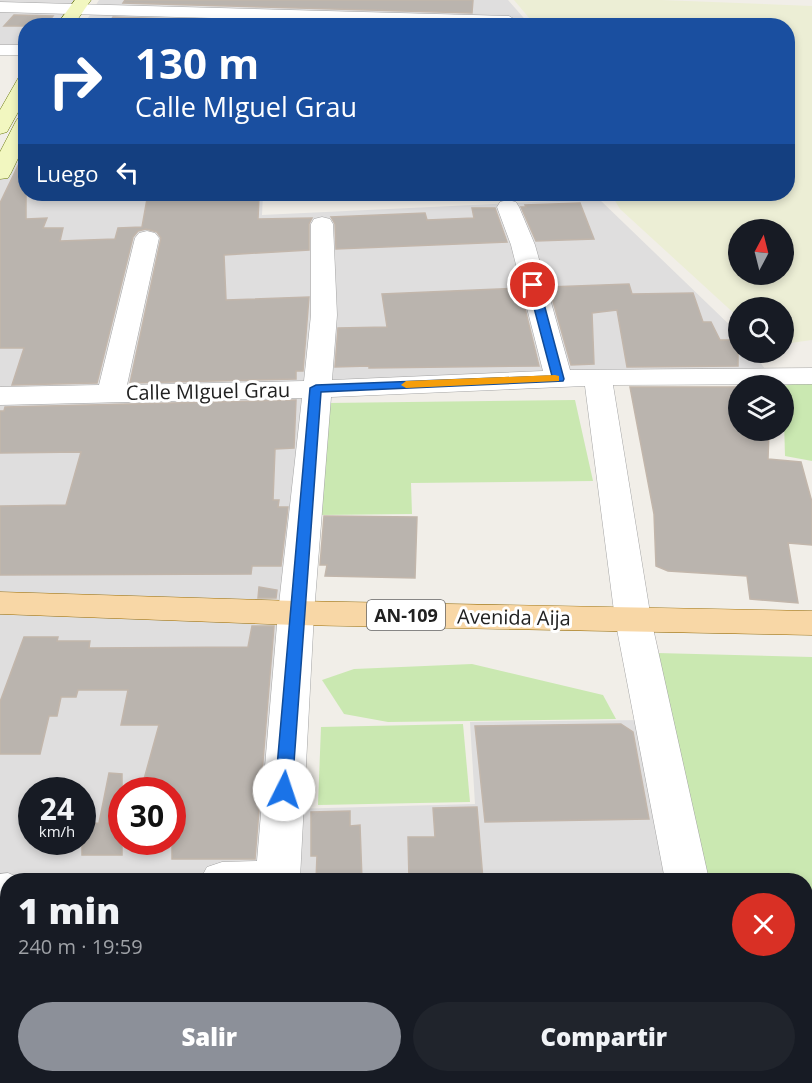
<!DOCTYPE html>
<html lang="es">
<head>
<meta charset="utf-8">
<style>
  :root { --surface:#171b24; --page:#20242c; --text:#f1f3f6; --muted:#9ea1a6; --accent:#8c9099 }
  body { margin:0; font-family:"Open Sans",sans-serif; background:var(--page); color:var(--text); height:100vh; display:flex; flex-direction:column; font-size:22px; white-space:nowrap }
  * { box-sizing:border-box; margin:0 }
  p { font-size:20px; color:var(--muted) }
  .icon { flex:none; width:33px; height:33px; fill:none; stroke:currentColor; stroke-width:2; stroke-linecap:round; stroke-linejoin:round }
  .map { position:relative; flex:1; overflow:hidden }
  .sheet { position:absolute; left:0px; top:873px; width:813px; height:210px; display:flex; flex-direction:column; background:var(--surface); border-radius:24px 24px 0 0; box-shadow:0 3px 9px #0003 }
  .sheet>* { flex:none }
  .hud { position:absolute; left:18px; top:18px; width:777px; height:183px; border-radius:24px; box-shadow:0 3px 9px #0003; background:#1a4fa0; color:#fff; overflow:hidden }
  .needle { width:39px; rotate:7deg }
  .buttons { position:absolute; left:728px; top:219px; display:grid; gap:12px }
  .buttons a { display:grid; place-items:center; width:66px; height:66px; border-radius:50%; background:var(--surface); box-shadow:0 3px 9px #0003; font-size:30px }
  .speed { position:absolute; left:18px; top:777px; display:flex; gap:12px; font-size:30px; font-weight:700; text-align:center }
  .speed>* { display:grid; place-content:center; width:78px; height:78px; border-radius:50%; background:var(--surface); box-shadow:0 3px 9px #0003; line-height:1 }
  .speed small { font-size:15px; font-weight:400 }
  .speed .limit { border:9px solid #d22; background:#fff; color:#111 }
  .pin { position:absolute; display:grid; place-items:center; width:51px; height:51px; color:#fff; margin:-26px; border:3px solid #fff; border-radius:50%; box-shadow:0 2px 6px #0007 }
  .me { position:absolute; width:66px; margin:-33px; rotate:4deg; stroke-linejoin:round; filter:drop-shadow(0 0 4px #0008) }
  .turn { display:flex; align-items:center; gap:21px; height:126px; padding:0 18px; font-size:27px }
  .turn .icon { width:78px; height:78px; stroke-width:2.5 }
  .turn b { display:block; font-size:42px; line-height:51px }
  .then { display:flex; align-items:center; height:57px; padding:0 18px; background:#0003; gap:12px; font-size:22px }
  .round { display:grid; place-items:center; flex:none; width:63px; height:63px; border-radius:32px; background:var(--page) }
  .summary { display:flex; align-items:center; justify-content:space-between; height:102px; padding:0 18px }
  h1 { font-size:36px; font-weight:800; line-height:45px }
  .action { display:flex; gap:12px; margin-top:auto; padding:12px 18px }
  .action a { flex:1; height:69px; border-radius:36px; background:var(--accent); color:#fff; font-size:24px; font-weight:800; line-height:69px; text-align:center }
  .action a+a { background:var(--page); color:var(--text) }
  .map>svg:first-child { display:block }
  .residential { fill:#dfdede; fill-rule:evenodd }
  .farmland { fill:#eceed5; fill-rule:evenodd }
  .grass { fill:#cae8b1 }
  .building { fill:#bab4ae; stroke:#c2b6ab; stroke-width:1.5 }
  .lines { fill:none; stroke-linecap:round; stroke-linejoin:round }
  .minor-casing { stroke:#a5a5a5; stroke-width:1 }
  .secondary-casing { stroke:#67760a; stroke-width:1 }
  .primary-casing { stroke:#976c07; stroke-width:1 }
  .minor { fill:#fff; fill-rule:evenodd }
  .secondary { fill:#f2f7c0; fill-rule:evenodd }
  .primary { fill:#f8d7a6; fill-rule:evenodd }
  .route { fill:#1a73e8; stroke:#114b97; stroke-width:1.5 }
  .slow { fill:#f59e0b }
  .labels { text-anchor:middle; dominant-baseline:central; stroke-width:6; stroke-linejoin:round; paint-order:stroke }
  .shield { fill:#fff; stroke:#646464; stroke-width:1.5 }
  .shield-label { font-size:18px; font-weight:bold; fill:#212121 }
  .street-label { font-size:20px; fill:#212121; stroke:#fff }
</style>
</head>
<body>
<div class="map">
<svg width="812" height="1083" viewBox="0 0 812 1083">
  <rect width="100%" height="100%" fill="#f1eee8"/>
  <g class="residential">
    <path d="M0 0H77L60 25 26 26 25 55H0Z"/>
    <path d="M99 0H508L530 25 83 26Z"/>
    <path d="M25 127 26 194H263L262 215 599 199 738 333V352L754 353 769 375 0 390V176Z"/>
    <path d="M306 392 289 609 0 598V399Z"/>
    <path d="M0 609 286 619 270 871 58 880H8L0 883ZM32 790H82V842H32ZM122 790H172V842H122Z"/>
    <path d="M645 720 677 880H287L291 809 475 804 470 722Z"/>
    <path d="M8 898V1076H257L256 1083H0V899Z"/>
    <path d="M276 1076H716L718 1083H276Z"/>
  </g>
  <path class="farmland" d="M514 0H661L812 6V340L783 344V308H738V317L620 209 611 194H788V26L535 25ZM738 230H783V274H738Z"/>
  <g class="grass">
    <path d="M812 380V461L785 456 783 386Z"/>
    <path d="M575 400 593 481 411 483 412 514 321 515 327 403Z"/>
    <path d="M657 653 812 657V1083H751L750 1076H806V880H707Z"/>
    <path d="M472 664 603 695 616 719 388 722 344 714 322 680 354 669Z"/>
    <path d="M463 724 470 802 318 805 321 727Z"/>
  </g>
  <g class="building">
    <path d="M125 0H473L472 13 123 3Z"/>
    <path d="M14 15 53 16 45 26H4Z"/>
    <path d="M113 17 399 26H107Z"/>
    <path d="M26 149V219L47 218 43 228H63L60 241 115 239 118 228 142 227 147 199 259 196 258 219 312 218 309 224V250L224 255 226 300 309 297 303 371H296V379L130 383 161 238 157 232 146 229 138 231 133 237 97 383 12 385 24 348H0V203Z"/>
    <path d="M580 203 594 239 536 241 521 207H526L525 205Z"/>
    <path d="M472 208H495L507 242 336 249 335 224 331 217 425 213 427 220 474 218Z"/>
    <path d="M629 284 632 294 693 293 703 322H711L720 340H738V366L627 367 617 310 592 313 594 364 571 365 549 287Z"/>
    <path d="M520 288 539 366 369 368V366L335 367 338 328 387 327 382 294Z"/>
    <path d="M630 387H738V430H769L768 459 801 462 812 502V545L788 543 798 603 750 599 747 576 668 571 656 566 654 514Z"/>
    <path d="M296 400 294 448 275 449 273 500H279L278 507H288L281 566H252L251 574 0 575V506L66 505 81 452 0 453V411H4L5 407Z"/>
    <path d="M324 516 417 517 415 578 325 576 327 565H320Z"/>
    <path d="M259 587 277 590 276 598H258Z"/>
    <path d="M252 626H274L255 859H172V790H141L159 725H121L128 690H78L76 697H61L57 716H49L40 754H0V702L24 637H58L57 641H90L89 648 248 647Z"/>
    <path d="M621 724 633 732 649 819 485 822 475 726Z"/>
    <path d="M109 773 122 774V855H82V824L99 823Z"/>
    <path d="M477 807 483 880H409L408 837H435L433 808Z"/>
    <path d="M350 811V826L360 825 362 880H316L317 856H311V812Z"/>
  </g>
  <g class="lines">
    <g class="minor-casing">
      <g id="minor">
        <path d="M0 2 509 16 517 21 511 26H496L0 12Z"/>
        <rect x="0" y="45" width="26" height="10"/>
        <path d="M508 200 516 202 519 207 535 245 570 370 812 368V384L613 385 651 619 709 880H665L615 619 585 386 331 397 314 613 300 878 299 880H200L207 867 222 862 257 861 278 613 302 398 0 405V387L99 385 135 238 139 233 147 231 155 233 159 238 127 385 304 381 311 315V224L314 219 322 217 330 219 333 224 337 315 332 380 543 371 511 245 497 207 500 202Z"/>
        <path d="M8 873 25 880H8V909L0 910V874Z"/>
        <rect x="241" y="1076" width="50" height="7"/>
        <path d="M702 1076H752L753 1083H703Z"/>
      </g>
    </g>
    <g class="secondary-casing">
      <g id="secondary">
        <path d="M75 0H91L73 26H56Z"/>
        <path d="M26 74V98L7 132 0 134V110L20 75Z"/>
        <path d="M26 115V142L11 173 8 178 0 179V152L16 121 19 117Z"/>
      </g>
    </g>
    <g class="primary-casing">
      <path id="primary" d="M0 592 296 601 812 611V635L296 625 0 614Z"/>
    </g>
    <use href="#minor" class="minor"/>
    <use href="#secondary" class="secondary"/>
    <use href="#primary" class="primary"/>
  </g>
  <path class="route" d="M533 282 539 285 564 379 563 381 321 392 292 790 290 794 284 796 278 794 275 790 310 388 316 385 552 376 528 285Z"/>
  <path class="slow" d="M555 375 559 376V381L406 388 401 385 406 381Z"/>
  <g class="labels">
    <rect class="shield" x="367" y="600" width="78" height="30" rx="4.5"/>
    <g class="shield-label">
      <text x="406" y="615">AN-109</text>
    </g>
    <g class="street-label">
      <text transform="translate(208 391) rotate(-1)">Calle MIguel Grau</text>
      <text transform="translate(514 617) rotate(1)">Avenida Aija</text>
    </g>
  </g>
</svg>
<div class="buttons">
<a><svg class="needle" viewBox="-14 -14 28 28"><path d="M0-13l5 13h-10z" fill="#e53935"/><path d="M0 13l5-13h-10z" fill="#9ea1a6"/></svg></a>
<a><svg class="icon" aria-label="search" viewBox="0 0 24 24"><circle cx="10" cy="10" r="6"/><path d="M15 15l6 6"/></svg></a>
<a><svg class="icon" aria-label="layers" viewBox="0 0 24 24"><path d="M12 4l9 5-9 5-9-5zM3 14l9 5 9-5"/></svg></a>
</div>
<div class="speed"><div>24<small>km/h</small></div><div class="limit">30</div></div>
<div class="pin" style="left:533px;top:285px;background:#d93025"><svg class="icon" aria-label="arrive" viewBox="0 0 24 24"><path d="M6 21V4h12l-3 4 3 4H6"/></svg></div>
<svg class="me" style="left:284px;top:790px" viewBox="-20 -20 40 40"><circle r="19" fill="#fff"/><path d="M0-13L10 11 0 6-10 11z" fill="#1a73e8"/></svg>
<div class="hud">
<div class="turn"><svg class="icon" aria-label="right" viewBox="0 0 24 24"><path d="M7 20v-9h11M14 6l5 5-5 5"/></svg><div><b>130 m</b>Calle MIguel Grau</div></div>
<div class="then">Luego<svg class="icon" aria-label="left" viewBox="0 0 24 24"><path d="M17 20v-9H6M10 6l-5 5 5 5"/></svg></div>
</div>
<section class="sheet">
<div class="summary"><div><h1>1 min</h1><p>240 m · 19:59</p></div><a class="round" style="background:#d93025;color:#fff"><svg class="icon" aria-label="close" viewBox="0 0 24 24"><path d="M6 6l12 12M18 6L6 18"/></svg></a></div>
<div class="action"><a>Salir</a><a>Compartir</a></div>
</section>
</div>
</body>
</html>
